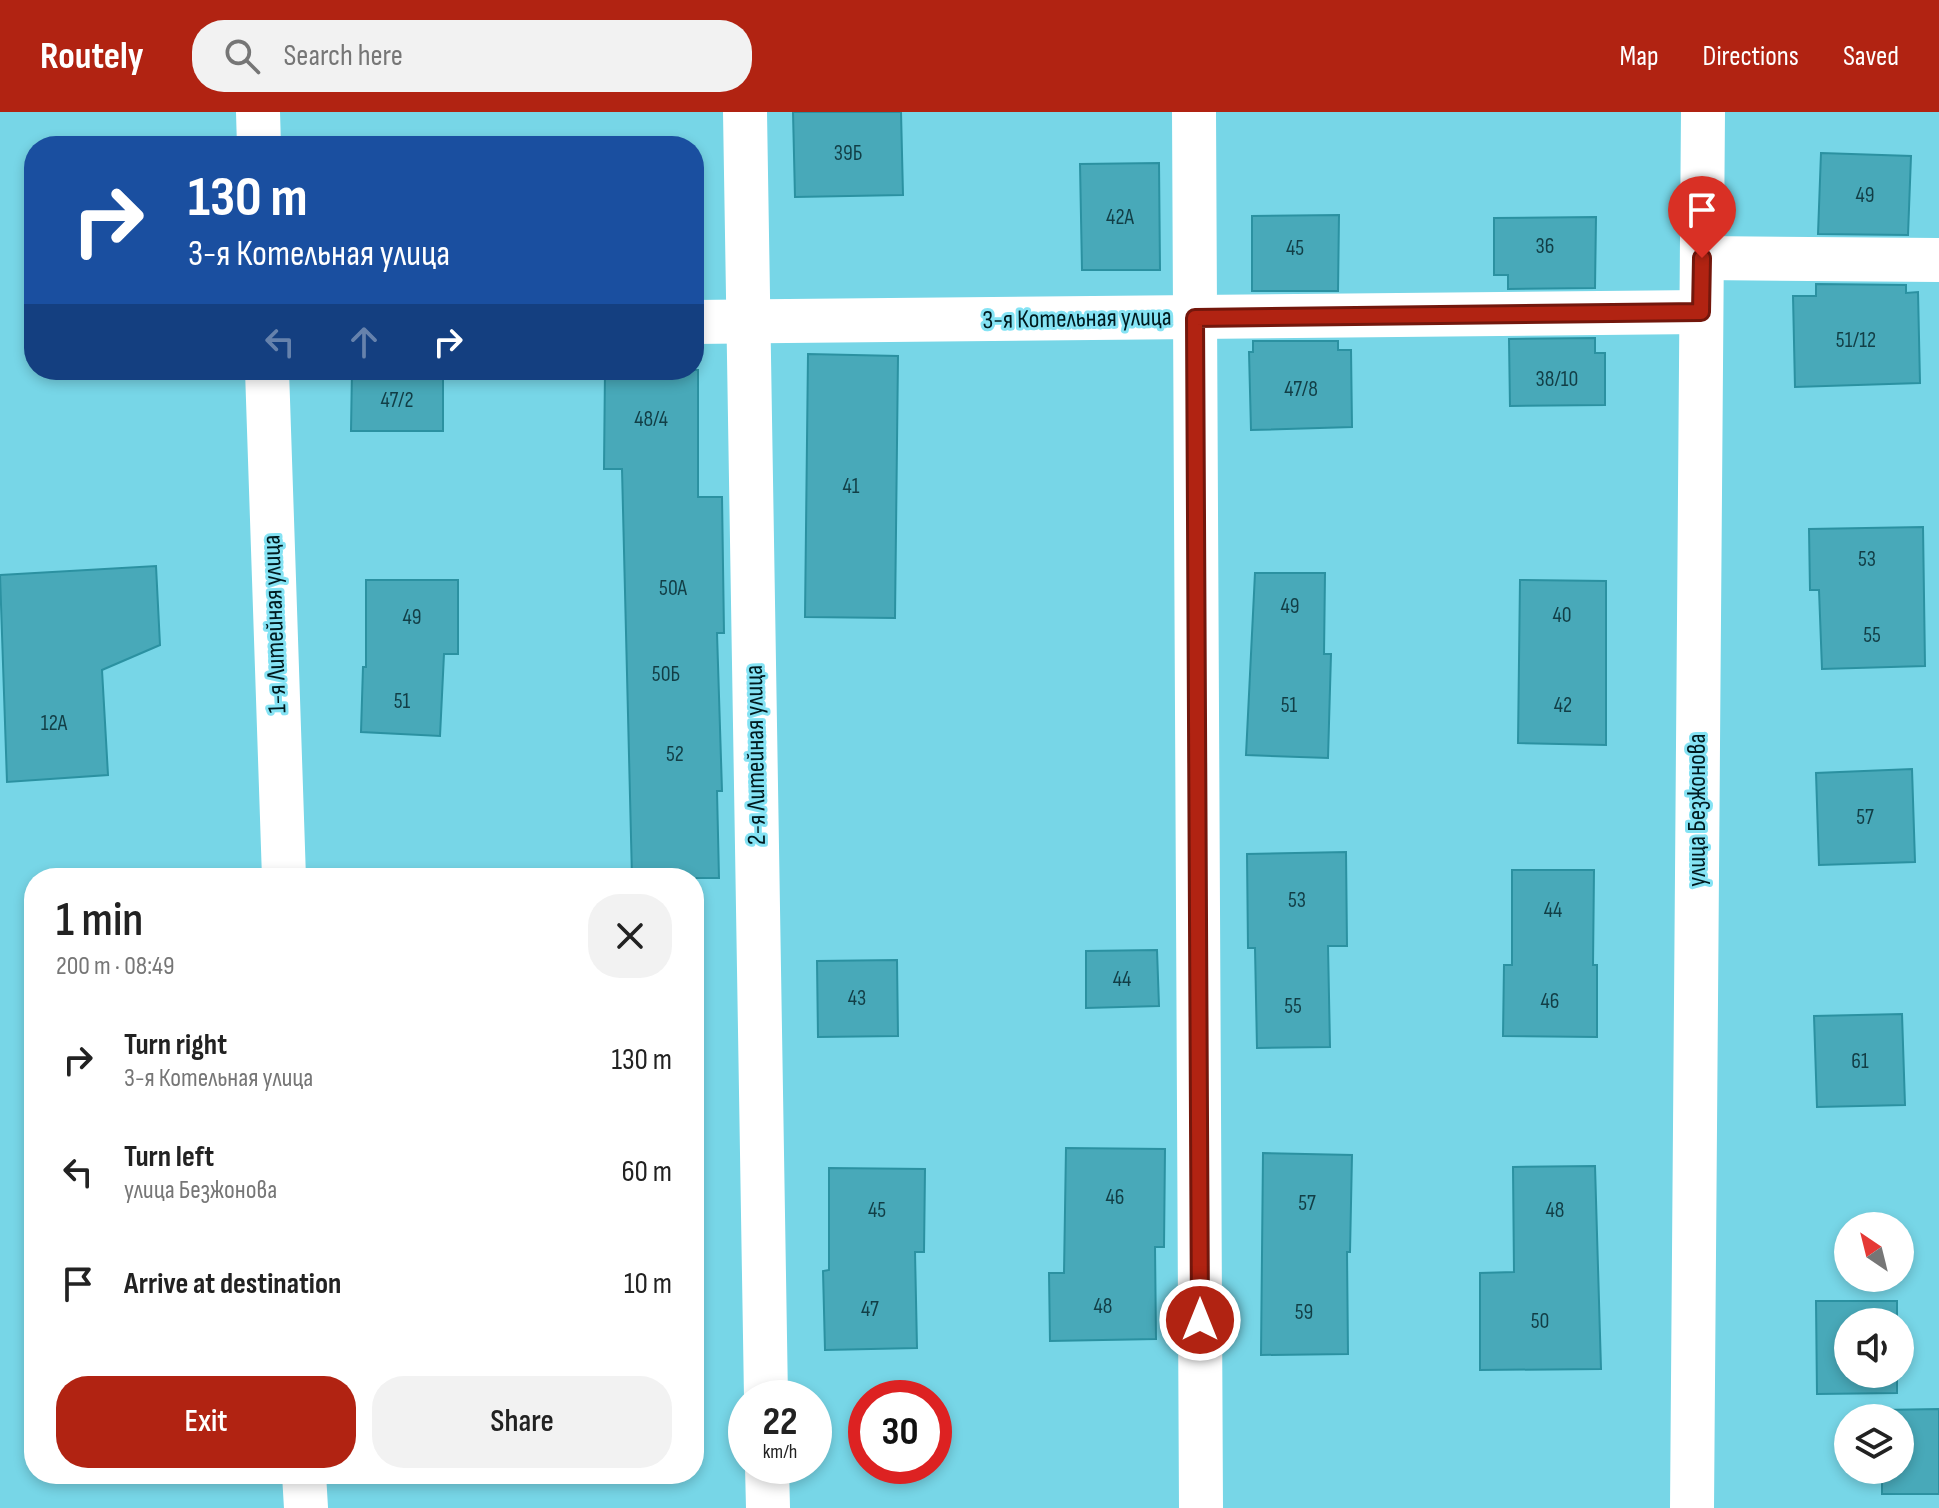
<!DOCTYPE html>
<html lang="en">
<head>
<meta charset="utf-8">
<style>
  :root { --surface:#fff; --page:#f2f2f2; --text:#222; --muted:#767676; --accent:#b12312 }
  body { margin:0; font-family:"Sofia Sans Condensed",sans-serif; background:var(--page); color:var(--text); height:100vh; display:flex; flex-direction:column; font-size:30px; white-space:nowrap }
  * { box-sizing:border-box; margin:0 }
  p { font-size:26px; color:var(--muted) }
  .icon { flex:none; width:44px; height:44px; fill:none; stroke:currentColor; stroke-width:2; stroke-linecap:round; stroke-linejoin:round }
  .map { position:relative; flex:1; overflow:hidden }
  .panel { position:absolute; left:24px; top:756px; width:680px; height:616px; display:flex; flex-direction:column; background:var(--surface); border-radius:32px; box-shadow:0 4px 12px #0003 }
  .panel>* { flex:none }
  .banner { position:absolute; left:24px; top:24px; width:680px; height:244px; border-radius:32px; box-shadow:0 4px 12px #0003; background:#1a4fa0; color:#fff; overflow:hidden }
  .needle { width:52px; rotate:325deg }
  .fabs { position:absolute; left:1834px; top:1100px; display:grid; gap:16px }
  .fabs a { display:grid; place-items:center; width:80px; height:80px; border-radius:50%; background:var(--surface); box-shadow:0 4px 12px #0003; font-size:40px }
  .speed { position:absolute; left:728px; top:1268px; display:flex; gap:16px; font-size:40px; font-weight:700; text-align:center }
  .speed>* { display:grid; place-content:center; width:104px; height:104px; border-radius:50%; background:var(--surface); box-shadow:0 4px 12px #0003; line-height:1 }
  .speed small { font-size:20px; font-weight:400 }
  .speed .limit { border:12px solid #d22; background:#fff; color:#111 }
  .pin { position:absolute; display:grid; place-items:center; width:68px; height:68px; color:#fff; margin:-82px -34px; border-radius:50% 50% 50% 0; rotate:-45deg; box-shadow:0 0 8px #0007 }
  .pin .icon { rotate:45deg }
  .me { position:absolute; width:88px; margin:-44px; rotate:0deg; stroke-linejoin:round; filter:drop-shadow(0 0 6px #0008) }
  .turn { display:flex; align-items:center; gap:28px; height:168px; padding:0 32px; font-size:36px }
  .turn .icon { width:104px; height:104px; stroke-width:2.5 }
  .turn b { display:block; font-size:56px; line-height:68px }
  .lanes { display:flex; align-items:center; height:76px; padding:0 32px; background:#0003; justify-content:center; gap:40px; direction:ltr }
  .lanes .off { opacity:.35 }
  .round { display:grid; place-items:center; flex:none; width:84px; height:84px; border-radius:32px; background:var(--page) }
  .overview { display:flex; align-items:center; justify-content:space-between; height:136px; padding:0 32px }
  h1 { font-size:48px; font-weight:600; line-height:60px }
  .button { display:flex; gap:16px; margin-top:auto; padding:16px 32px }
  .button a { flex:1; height:92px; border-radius:32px; background:var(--accent); color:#fff; font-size:32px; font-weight:600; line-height:92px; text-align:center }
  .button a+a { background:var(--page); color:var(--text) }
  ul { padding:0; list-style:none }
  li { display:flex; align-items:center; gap:24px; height:112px; padding:0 32px }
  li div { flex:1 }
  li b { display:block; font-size:30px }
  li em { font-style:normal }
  header { display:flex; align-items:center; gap:48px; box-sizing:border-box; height:112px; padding:0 40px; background:var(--accent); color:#fff }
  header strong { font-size:38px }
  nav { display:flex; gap:44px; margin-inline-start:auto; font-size:28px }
  .search { width:560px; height:72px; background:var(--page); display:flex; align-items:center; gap:20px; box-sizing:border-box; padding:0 28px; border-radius:32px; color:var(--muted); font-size:30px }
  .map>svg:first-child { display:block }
  .building { fill:#48a9b9; stroke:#2b91a1; stroke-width:2 }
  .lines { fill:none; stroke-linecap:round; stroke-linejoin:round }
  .minor { stroke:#fff; stroke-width:44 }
  .route-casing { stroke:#73170c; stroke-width:20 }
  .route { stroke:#b12312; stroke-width:14 }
  .labels { text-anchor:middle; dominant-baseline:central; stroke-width:6; stroke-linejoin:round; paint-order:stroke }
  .number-label { font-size:22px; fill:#123e46 }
  .street-label { font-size:26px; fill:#001a1f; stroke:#85e3f4 }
</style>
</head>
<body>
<header>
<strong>Routely</strong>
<div class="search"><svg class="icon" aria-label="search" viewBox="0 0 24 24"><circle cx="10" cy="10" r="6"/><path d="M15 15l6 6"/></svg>Search here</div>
<nav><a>Map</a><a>Directions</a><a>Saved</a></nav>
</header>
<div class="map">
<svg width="1939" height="1396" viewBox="0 0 1939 1396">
  <rect width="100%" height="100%" fill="#77d6e7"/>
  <g class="building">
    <path d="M793 0H901L903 83 795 85Z"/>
    <path d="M1821 41 1911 44 1908 123 1818 122Z"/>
    <path d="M1159 51 1160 158H1082L1080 52Z"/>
    <path d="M1339 103 1338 179H1252V104Z"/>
    <path d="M1596 105 1595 176 1508 177V163H1494V106Z"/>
    <path d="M1816 172 1906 173V181L1918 180 1920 271 1795 275 1793 184H1816Z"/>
    <path d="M1595 226V241H1605V293L1510 294 1509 227Z"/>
    <path d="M1253 229H1338V238H1351L1352 315 1251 318 1249 240H1253Z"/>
    <path d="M808 242 898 244 895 506 805 505Z"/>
    <path d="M352 258H443V319H351Z"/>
    <path d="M605 258H698V385H722L724 521H717L722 679H717L719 766H632L622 357H604Z"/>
    <path d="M1923 415 1925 554 1822 557 1819 478H1810L1809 417Z"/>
    <path d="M156 454 160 533 102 558 108 663 7 670 0 463Z"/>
    <path d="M1255 461H1325L1324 542H1331L1328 646 1246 643Z"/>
    <path d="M366 468H458V542H444L440 624 361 620 363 555H366Z"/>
    <path d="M1520 468 1606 469V633L1518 631Z"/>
    <path d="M1912 657 1915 750 1819 753 1816 661Z"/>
    <path d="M1346 740 1347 834H1328L1330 935 1257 936 1255 836H1248L1247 742Z"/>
    <path d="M1512 758H1594L1593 853H1597V925L1503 924 1504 853H1512Z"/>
    <path d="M1157 838 1159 894 1086 896V839Z"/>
    <path d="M897 848 898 924 818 925 817 849Z"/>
    <path d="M1902 902 1905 993 1817 995 1814 904Z"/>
    <path d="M1066 1036 1165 1037 1164 1135H1155L1156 1227 1050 1229 1049 1161H1064Z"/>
    <path d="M1263 1041 1352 1043 1350 1140H1347L1348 1242 1261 1243Z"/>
    <path d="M1595 1054 1601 1257 1480 1258V1161L1514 1160 1513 1055Z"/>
    <path d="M829 1056 925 1057 924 1140H915L917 1236 825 1238 823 1159 829 1158Z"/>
    <path d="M1816 1189H1897V1210H1848V1262H1897V1281L1817 1282Z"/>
    <path d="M1939 1297V1382H1882V1358H1900V1306H1882V1298Z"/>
  </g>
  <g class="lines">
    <g class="minor">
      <path d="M258 0 259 34"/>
      <path d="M745 0 766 1286"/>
      <path d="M1194 0 1201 1396"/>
      <path d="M1702 146 1939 148"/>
      <path d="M694 210 1701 200"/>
      <path d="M267 258 284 766"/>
      <path d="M767 1354 768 1396"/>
      <path d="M304 1362 306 1396"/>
      <path d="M1692 1396 1703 0"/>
    </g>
  </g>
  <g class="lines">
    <g class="route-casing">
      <path id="route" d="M1200 1208 1195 206 1701 200 1702 146"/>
    </g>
    <use href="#route" class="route"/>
  </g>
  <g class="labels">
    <g class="number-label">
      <text x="848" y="41">39Б</text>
      <text x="1865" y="83">49</text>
      <text x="1120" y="105">42А</text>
      <text x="1545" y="134">36</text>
      <text x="1295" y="136">45</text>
      <text x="1856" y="228">51/12</text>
      <text x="1557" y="267">38/10</text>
      <text x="1301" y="277">47/8</text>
      <text x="397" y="288">47/2</text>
      <text x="651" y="307">48/4</text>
      <text x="851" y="374">41</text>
      <text x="1867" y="447">53</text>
      <text x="673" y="476">50А</text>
      <text x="1290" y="494">49</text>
      <text x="1562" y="503">40</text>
      <text x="412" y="505">49</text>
      <text x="1872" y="523">55</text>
      <text x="666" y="562">50Б</text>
      <text x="402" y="589">51</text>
      <text x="1289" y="593">51</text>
      <text x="1563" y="593">42</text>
      <text x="54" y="611">12А</text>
      <text x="675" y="642">52</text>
      <text x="1865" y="705">57</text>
      <text x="1297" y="788">53</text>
      <text x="1553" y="798">44</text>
      <text x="1122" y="867">44</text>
      <text x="857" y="886">43</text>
      <text x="1550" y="889">46</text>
      <text x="1293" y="894">55</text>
      <text x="1860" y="949">61</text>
      <text x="1115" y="1085">46</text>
      <text x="1307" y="1091">57</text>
      <text x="877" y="1098">45</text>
      <text x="1555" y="1098">48</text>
      <text x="1103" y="1194">48</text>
      <text x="870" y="1197">47</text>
      <text x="1304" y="1200">59</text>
      <text x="1540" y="1209">50</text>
    </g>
    <g class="street-label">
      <text transform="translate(1077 207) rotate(-1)">3-я Котельная улица</text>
      <text transform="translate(275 512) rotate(-92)">1-я Литейная улица</text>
      <text transform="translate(756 643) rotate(-91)">2-я Литейная улица</text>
      <text transform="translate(1697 698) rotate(-90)">улица Безжонова</text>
    </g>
  </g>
</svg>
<div class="fabs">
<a><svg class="needle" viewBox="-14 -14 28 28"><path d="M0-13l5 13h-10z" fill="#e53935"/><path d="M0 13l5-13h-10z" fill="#767676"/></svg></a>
<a><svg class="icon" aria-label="sound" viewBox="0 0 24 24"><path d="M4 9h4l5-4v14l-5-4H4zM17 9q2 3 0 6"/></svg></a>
<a><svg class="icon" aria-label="layers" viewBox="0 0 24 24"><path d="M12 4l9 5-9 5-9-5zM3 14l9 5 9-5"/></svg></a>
</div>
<div class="speed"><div>22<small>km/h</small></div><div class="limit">30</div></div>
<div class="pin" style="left:1702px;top:146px;background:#d93025"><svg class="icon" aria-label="arrive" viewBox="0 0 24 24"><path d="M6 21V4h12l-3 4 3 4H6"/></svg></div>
<svg class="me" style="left:1200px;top:1208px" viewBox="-20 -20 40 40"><circle r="17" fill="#b12312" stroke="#fff" stroke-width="3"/><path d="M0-11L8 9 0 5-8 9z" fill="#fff"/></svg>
<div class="banner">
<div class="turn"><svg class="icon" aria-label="right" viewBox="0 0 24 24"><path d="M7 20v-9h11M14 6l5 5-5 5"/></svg><div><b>130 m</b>3-я Котельная улица</div></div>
<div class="lanes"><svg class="icon off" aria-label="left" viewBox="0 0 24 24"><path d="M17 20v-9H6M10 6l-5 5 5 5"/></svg><svg class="icon off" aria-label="ahead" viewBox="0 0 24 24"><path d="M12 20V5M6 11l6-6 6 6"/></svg><svg class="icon" aria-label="right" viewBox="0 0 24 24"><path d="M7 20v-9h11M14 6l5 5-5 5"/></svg></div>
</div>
<section class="panel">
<div class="overview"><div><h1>1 min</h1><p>200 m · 08:49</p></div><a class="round"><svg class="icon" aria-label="close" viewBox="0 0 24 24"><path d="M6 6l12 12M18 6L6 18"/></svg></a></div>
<ul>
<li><svg class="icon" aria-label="right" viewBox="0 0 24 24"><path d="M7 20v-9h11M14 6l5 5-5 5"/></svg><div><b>Turn right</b><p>3-я Котельная улица</p></div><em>130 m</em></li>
<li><svg class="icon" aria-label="left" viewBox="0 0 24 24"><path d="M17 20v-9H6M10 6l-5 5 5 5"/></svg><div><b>Turn left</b><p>улица Безжонова</p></div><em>60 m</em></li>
<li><svg class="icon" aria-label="arrive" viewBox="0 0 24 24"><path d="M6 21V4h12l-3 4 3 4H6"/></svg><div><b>Arrive at destination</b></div><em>10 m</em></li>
</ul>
<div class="button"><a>Exit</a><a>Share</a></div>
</section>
</div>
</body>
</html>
